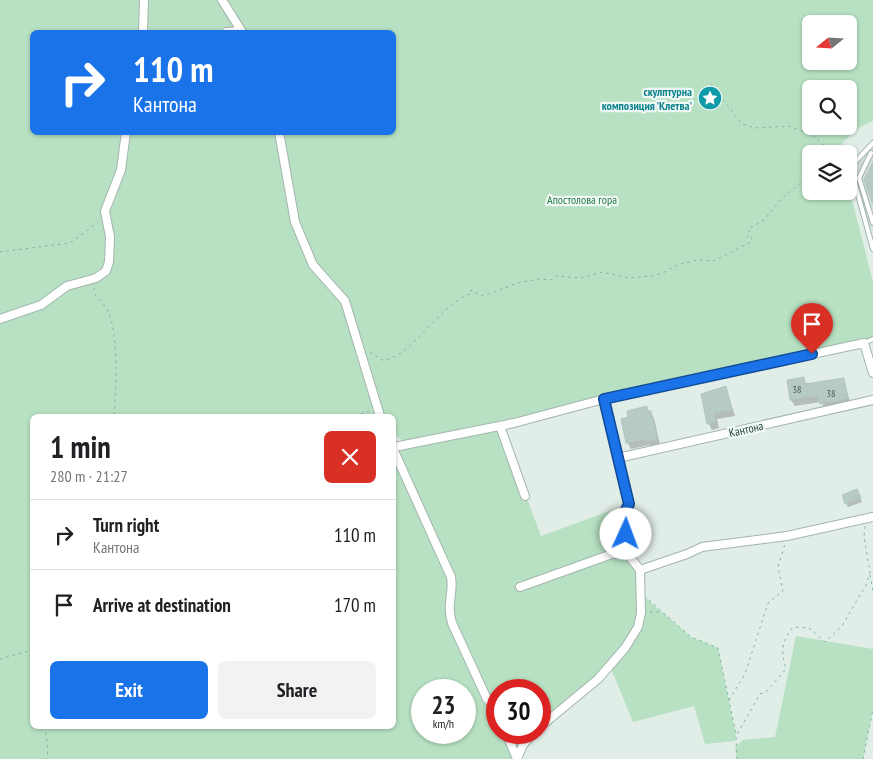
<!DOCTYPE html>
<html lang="en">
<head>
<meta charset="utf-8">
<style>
  :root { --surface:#fff; --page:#f2f2f2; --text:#202124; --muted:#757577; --line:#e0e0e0; --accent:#1a73e8 }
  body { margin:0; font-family:"PT Sans Narrow",sans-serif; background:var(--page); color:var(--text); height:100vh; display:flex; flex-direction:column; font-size:19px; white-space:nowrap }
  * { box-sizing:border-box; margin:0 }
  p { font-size:16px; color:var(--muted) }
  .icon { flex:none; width:28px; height:28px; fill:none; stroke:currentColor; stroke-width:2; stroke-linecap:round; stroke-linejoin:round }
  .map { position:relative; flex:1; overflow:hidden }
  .side { position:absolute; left:30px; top:414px; width:366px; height:315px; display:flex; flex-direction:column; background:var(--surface); border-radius:8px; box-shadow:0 1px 4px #0004 }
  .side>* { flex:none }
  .hud { position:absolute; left:30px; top:30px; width:366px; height:105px; border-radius:8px; box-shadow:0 1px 4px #0004; background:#1a73e8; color:#fff; overflow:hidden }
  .needle { width:32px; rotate:252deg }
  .buttons { position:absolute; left:802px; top:15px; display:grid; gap:10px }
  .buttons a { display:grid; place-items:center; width:55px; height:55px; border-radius:8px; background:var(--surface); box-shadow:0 1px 4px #0004; font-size:25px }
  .speed { position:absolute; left:411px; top:679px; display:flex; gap:10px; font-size:25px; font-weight:700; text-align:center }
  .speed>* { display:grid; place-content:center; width:65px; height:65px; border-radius:50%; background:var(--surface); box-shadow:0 1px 4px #0004; line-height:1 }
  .speed small { font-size:12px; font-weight:400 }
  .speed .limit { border:8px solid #d22; background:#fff; color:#111 }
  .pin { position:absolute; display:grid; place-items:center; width:42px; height:42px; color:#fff; margin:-51px -21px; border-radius:50% 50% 50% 0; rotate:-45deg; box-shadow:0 0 5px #0007 }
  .pin .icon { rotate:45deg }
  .me { position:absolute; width:55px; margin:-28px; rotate:2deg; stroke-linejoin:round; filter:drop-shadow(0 0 4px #0008) }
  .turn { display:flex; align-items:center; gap:18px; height:105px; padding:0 20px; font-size:22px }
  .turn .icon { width:65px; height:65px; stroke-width:2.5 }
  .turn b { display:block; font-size:35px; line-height:42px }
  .round { display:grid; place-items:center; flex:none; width:52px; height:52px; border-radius:8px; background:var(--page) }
  .summary { display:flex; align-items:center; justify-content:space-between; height:85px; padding:0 20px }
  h1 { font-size:30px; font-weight:700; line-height:38px }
  .action { display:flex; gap:10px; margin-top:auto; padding:10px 20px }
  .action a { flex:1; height:58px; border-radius:8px; background:var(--accent); color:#fff; font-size:20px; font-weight:700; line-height:58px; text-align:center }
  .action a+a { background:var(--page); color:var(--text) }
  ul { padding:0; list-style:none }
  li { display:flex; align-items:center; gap:15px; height:70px; padding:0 20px; border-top:1px solid var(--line) }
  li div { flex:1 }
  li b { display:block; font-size:19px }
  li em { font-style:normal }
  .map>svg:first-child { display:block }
  .built { fill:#cfddd6 }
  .green { fill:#b7e1c2; fill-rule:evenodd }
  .shadow { fill:#0003 }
  .building { fill:#b8cbc3; stroke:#b2c7bf }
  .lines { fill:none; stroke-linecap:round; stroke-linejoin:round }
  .service-casing { stroke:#a3b5af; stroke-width:6 }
  .minor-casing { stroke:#a3b5af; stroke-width:10 }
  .path { stroke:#7eb4a3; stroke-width:1; stroke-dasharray:2.5 4; stroke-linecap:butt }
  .service { stroke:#fff; stroke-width:4 }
  .minor { stroke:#fff; stroke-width:8 }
  .route-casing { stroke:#114b97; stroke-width:12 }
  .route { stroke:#1a73e8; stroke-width:9 }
  .labels { text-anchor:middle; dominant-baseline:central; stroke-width:4.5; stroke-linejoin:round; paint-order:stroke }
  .number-label { font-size:10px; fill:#45625a }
  .culture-label { font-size:12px; font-weight:bold; fill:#0d838f; stroke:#f1f9f5; text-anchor:end }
  .park-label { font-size:12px; fill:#257b46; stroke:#f1f9f5 }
  .street-label { font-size:12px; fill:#1f3f37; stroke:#f1f9f5 }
</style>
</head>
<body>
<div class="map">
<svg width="873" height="759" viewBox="0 0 873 759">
  <rect width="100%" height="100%" fill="#e1ede7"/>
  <path class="built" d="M873 147V231L857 187 858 162Z"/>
  <g class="green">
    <path d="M0 0H873V121L860 127 842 143 843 154H811V191H849V188L873 282V338L405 442 394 435V416H32V726H394V447L500 426 541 536 629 504 624 515 627 553 640 570V587L648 600 691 637 718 648 736 736 735 741 705 744 694 706 633 722 610 666 540 727V690H498V732L534 733 517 759H0ZM811 24H849V61H811ZM32 32H394V132H32ZM811 89H849V126H811ZM422 690H465V732H422Z"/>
    <path d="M796 636 873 649V709L863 759H737L735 747 743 740 775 737Z"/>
  </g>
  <g class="shadow">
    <path d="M803 378 807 385 843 380 851 404 825 409 821 402 795 406 791 400Z"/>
    <path d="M726 388 735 416 717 419 719 428 712 430 709 424 702 395Z"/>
    <path d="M647 408 654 418 660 445 651 447 649 445 631 449 627 442Z"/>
    <path d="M859 495 862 502 848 507 846 503Z"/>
  </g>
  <g class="building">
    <path d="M873 162V202H872L864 180Z"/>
    <path d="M804 377 805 384 844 378 848 398 830 403V401L820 404 817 396 790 400 787 380Z"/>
    <path d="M726 386 732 410 714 413 716 422 707 424 701 394Z"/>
    <path d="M647 406 648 411H651L657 439 646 441 645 439 626 443 621 419 628 417 627 411Z"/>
    <path d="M857 489 861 498 845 504 842 495Z"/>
  </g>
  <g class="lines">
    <g class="service-casing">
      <g id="service">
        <path d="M873 143 853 164 852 173 873 249"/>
        <path d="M871 153 859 178 873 223"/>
        <path d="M864 343 873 339"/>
      </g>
    </g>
    <g class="minor-casing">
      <g id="minor">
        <path d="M222 0 242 32"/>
        <path d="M143 32 144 0"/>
        <path d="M226 32 241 31"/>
        <path d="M279 132 295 222 313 265 345 301 380 416"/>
        <path d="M0 319 41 305 67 286 96 278 106 271 109 262 110 237 105 211 121 170 126 132"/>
        <path d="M604 399 629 504 624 514 627 553"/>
        <path d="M500 426 525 496"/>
        <path d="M394 447 514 423 604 399 864 343 873 373"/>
        <path d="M394 451 451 577C454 594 446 603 452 623L487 699 498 712"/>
        <path d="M618 458 873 400"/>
        <path d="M640 570 687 554 702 547 787 536 873 517"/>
        <path d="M520 587 612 554 627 553 640 570 641 613 638 627 625 648 598 679 540 727"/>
        <path d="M506 732 517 759"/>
        <path d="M517 759 523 745 534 732"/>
      </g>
    </g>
    <g class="path">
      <path d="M711 84 742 124 755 128 788 126 811 134 834 154"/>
      <path d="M58 132V134"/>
      <path d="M0 252 70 243 98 222"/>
      <path d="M94 288V293C98 300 105 304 108 311 119 335 116 390 114 416"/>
      <path d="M370 352 382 360C408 361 440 304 470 294V290L483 296 521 282 540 279 551 280 556 276 581 278 602 272 629 278 651 276 663 273 677 265 698 260 714 261 751 242 752 238H747L750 232 748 229 764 220 782 198 811 175"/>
      <path d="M355 416 369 411"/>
      <path d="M870 575 873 591"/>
      <path d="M649 600 691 637 718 648 736 734"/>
      <path d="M650 612H661"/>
      <path d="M0 659 32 650"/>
      <path d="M729 700 745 674 768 603 783 591 778 567 785 544"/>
      <path d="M45 726 48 749 47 759"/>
      <path d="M737 759 736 736 760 694 766 692 786 669C781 651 781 642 793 627L809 628 825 642 842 626 866 585 870 572 864 537 865 526"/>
      <path d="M863 759 873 709"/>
    </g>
    <use href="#service" class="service"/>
    <use href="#minor" class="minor"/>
  </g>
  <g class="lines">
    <g class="route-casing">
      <path id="route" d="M626 534 624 514 629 504 604 399 812 354"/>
    </g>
    <use href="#route" class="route"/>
  </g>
  <defs>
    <g id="sight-disc" transform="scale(1.25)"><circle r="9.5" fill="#0f9aa8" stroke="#f1f9f5"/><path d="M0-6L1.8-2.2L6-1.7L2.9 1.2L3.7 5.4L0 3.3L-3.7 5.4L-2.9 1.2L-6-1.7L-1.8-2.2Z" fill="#fff"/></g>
  </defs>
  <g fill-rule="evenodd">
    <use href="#sight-disc" x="710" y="98"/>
  </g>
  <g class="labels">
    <g class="number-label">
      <text x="797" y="389">38</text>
      <text x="831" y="393">38</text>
    </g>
    <g class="culture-label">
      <text x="692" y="91">скулптурна<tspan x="692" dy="14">композиция 'Клетва'</tspan></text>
    </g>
    <g class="park-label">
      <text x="582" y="199">Апостолова гора</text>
    </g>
    <g class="street-label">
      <text transform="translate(746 429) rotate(-13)">Кантона</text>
    </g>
  </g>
</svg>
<div class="buttons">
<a><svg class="needle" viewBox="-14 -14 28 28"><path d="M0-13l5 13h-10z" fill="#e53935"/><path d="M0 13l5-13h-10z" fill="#757577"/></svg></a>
<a><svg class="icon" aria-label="search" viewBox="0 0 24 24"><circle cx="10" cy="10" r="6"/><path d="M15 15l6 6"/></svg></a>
<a><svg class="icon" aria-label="layers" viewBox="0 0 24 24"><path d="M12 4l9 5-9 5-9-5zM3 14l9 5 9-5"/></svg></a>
</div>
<div class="speed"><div>23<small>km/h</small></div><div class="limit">30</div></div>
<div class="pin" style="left:812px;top:354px;background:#d93025"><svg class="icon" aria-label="arrive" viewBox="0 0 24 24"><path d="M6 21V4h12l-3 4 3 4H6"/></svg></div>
<svg class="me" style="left:626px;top:534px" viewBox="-20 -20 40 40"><circle r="19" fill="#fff"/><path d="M0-13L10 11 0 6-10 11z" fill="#1a73e8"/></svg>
<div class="hud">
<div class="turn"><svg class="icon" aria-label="right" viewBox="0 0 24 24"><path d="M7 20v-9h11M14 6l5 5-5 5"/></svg><div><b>110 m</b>Кантона</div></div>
</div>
<section class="side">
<div class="summary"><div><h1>1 min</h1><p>280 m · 21:27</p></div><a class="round" style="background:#d93025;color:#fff"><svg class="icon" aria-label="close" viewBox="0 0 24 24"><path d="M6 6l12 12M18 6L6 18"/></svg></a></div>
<ul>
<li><svg class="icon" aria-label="right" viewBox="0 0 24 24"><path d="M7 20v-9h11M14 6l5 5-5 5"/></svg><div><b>Turn right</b><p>Кантона</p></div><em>110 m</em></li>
<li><svg class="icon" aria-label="arrive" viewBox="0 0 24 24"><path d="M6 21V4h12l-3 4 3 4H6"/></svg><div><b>Arrive at destination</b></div><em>170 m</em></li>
</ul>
<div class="action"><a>Exit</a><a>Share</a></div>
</section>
</div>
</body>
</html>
